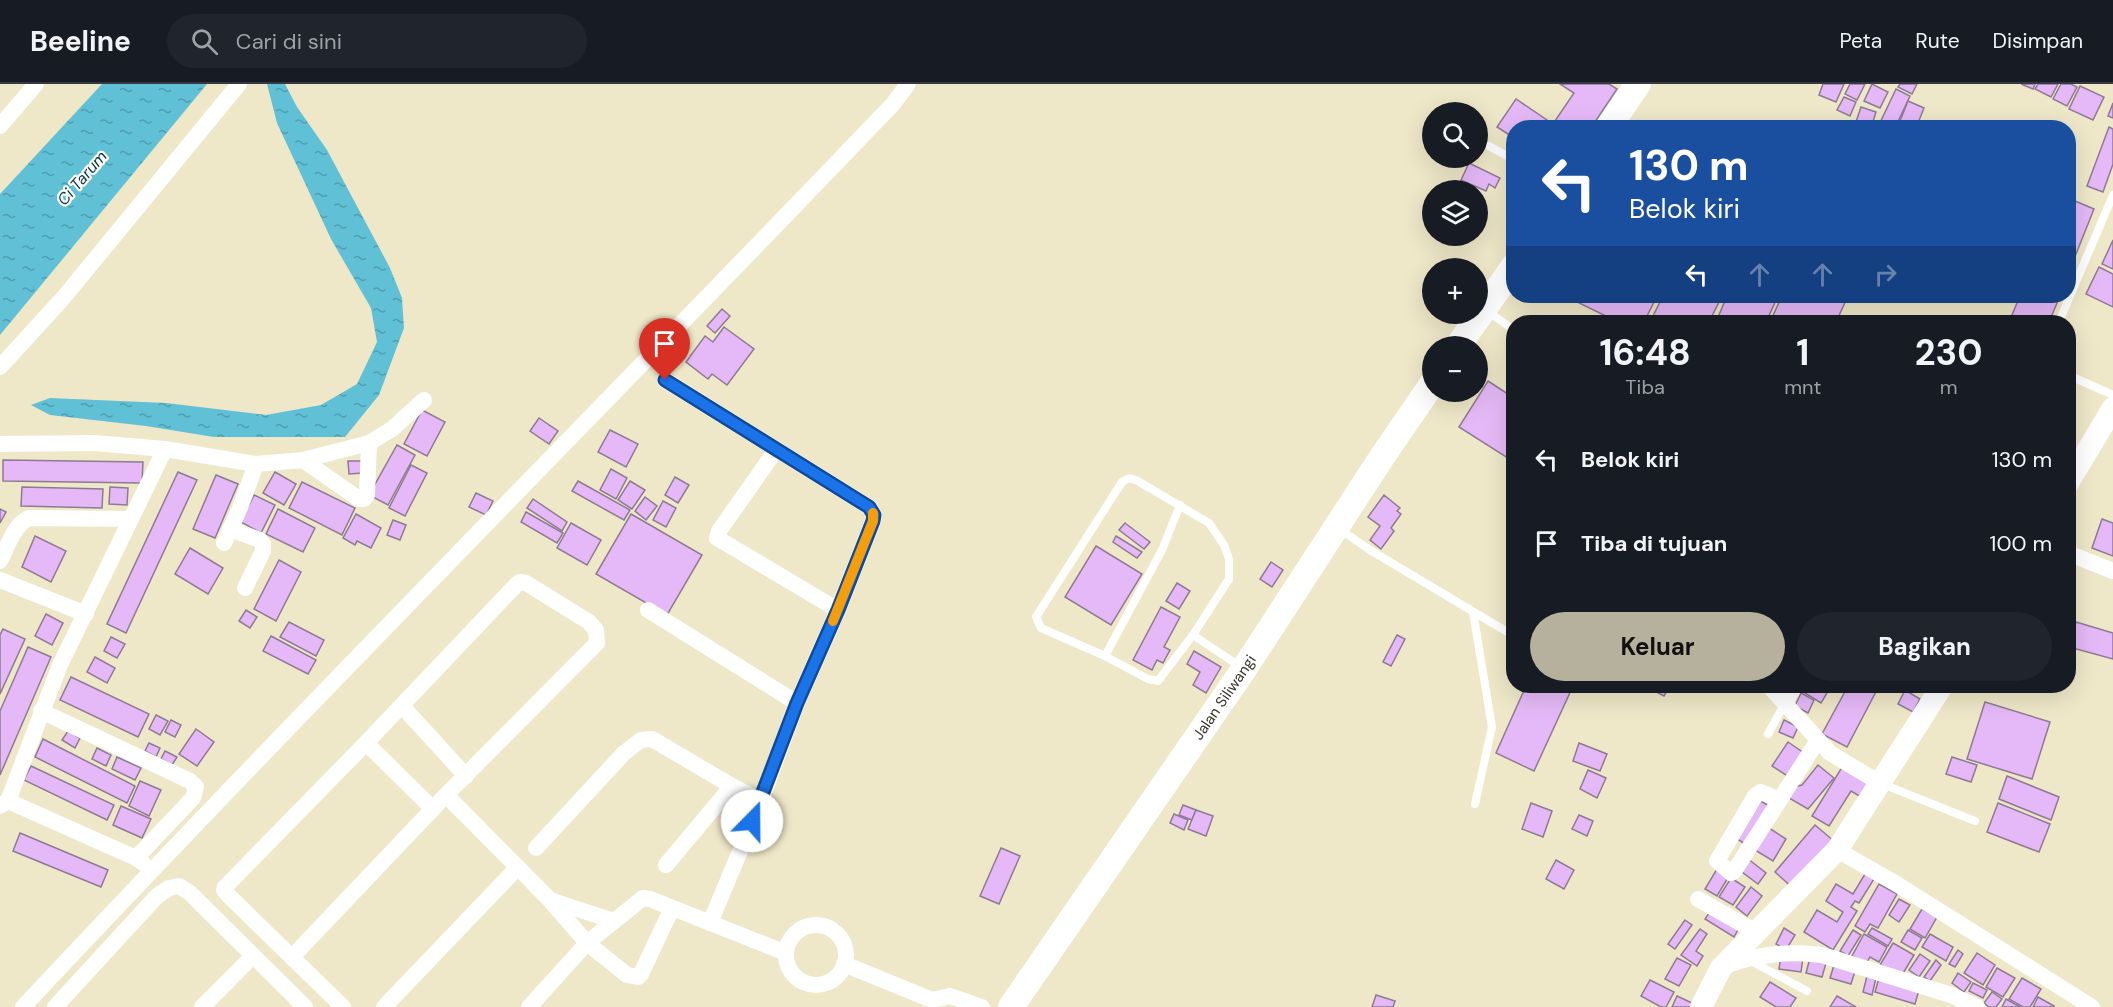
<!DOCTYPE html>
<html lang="id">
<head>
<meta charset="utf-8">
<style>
  :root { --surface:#171b24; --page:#20242c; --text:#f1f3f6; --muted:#9ea1a6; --line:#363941; --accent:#b5b19c }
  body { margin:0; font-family:"DM Sans",sans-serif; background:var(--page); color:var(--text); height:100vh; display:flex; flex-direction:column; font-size:22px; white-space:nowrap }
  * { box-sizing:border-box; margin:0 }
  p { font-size:20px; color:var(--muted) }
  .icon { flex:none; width:33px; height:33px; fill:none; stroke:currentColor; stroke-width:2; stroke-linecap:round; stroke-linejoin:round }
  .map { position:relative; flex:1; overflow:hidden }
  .side { position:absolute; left:1506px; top:231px; width:570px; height:378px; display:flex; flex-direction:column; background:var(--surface); border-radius:24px; box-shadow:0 6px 24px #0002 }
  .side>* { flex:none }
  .banner { position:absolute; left:1506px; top:36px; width:570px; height:183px; border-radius:24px; box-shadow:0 6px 24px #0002; background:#1a4fa0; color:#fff; overflow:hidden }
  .tools { position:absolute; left:1422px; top:18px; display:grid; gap:12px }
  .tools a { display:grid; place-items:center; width:66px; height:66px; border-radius:50%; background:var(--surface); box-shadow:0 6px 24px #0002; font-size:30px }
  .pin { position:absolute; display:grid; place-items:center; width:51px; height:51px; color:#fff; margin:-62px -26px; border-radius:50% 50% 50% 0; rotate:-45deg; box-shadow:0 0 6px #0007 }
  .pin .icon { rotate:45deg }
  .me { position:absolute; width:66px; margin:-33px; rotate:22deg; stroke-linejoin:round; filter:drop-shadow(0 0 4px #0008) }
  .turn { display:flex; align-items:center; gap:21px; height:126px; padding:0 24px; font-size:27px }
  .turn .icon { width:78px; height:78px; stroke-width:2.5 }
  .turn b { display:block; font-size:42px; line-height:51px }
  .lanes { display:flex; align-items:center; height:57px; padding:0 24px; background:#0003; justify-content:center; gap:30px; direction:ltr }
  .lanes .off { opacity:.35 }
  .eta { display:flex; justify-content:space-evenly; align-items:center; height:102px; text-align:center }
  .eta b { font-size:36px; font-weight:700; line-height:42px }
  .cta { display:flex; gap:12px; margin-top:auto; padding:12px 24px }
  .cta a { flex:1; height:69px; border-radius:36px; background:var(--accent); color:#111; font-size:24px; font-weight:700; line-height:69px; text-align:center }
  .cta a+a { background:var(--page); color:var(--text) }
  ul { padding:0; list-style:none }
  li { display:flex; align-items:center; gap:18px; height:84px; padding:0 24px }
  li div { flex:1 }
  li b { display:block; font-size:22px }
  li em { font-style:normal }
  header { display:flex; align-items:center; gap:36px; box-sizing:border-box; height:84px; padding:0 30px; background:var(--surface); border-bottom:2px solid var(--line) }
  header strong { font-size:28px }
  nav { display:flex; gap:33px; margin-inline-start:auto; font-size:21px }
  .search { width:420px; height:54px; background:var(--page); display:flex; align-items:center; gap:15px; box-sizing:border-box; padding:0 21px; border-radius:33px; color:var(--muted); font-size:22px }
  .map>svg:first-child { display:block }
  .water { fill:url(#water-ripples) }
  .building { fill:#e5b9f7; stroke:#8d7b94; stroke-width:1.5 }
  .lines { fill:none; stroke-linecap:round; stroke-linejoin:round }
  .lane { stroke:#fff; stroke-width:8 }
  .street { stroke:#fff; stroke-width:16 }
  .secondary { stroke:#fff; stroke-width:22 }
  .primary { stroke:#fff; stroke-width:26 }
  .route-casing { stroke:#114b97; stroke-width:15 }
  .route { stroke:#1a73e8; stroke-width:10 }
  .slow { stroke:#f59e0b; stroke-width:10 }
  .labels { text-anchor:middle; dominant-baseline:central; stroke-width:4.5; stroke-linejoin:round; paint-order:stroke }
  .street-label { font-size:15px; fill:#383529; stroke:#fff }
  .water-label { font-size:16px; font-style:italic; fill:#05353f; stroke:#fff }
</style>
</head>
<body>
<header>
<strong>Beeline</strong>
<div class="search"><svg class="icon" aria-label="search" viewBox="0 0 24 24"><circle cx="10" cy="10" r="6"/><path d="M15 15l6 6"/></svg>Cari di sini</div>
<nav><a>Peta</a><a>Rute</a><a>Disimpan</a></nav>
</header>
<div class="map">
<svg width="2113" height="923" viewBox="0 0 2113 923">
  <defs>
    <pattern id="water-ripples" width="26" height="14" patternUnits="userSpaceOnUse" patternTransform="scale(1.5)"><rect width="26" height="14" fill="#5fc0d6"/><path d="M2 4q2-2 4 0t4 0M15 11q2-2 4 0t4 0" fill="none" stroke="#4f9dae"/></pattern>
  </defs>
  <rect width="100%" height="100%" fill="#eee7c8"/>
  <g class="water">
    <path d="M102 0H207L0 251V110Z"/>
    <path d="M267 0H285L297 23 327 66 390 184 402 214 404 244 379 311 345 353H214L146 342 50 331 31 321 50 314 166 319 266 331 321 321 357 300 377 258 371 224 331 155 277 39Z"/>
  </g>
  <g class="building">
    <path d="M1560 0H1609L1617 5 1591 44H1514V54L1497 43 1516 15 1553 40 1574 9Z"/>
    <path d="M1823 0H1844L1836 18 1819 11Z"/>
    <path d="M1850 0H1865L1857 16 1845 10Z"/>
    <path d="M1872 0 1888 8 1880 24 1864 17Z"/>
    <path d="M1900 0H1917L1912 10 1898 3Z"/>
    <path d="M2021 0H2035L2033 5Z"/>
    <path d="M2038 0H2058L2051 13 2035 5Z"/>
    <path d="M2061 0H2071L2077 3 2067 22 2053 15Z"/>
    <path d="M2080 2 2104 13 2093 36 2069 25Z"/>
    <path d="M1896 5 1910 12 1895 44H1885L1879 41Z"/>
    <path d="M1844 13 1856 18 1850 32 1837 26Z"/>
    <path d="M1908 17 1924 24 1916 44 1900 37Z"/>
    <path d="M2113 19V34L2108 32Z"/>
    <path d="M1861 23 1876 28 1871 44H1854Z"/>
    <path d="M2109 43 2113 45V80L2103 108 2087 102Z"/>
    <path d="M1469 79 1500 94 1495 104 1489 100 1486 107 1461 96Z"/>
    <path d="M2068 114 2094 125 2068 190Z"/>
    <path d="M2113 156V185L2102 180Z"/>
    <path d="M2099 183 2113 190V223L2086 210Z"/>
    <path d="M1578 212H1657L1644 238H1618L1575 217Z"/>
    <path d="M1663 212H1722L1709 238H1650Z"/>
    <path d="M1727 212H1778L1766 238H1716Z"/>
    <path d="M1782 212H1848L1836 238H1770Z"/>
    <path d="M2020 212H2060L2049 238H2009Z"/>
    <path d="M722 225 730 232 715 249 707 242Z"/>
    <path d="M724 243 754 265 727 301 712 290 708 295 686 278 705 252 713 258Z"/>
    <path d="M1488 297 1514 314V378L1459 343Z"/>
    <path d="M422 326 445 338 427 372 404 360Z"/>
    <path d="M539 334 558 347 549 360 530 347Z"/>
    <path d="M610 346 638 360 626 383 598 368Z"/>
    <path d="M397 361 415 371 388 421 369 411Z"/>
    <path d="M3 376 143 378 142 399 3 397Z"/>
    <path d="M348 377H364L363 389 349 390Z"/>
    <path d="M411 381 427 389 405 432 389 424Z"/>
    <path d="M611 385 627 394 616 415 600 406Z"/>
    <path d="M178 388 197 396 126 549 107 540Z"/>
    <path d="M275 388 296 400 284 421 263 409Z"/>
    <path d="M216 391 238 400 215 454 193 445Z"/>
    <path d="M675 393 689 401 678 419 665 411Z"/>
    <path d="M578 397 630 426 624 436 572 407Z"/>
    <path d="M630 397 645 406 632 425 618 416Z"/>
    <path d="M302 398 355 424 342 451 289 424Z"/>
    <path d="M22 403 103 405 102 424 21 422Z"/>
    <path d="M110 403 128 404 127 421 109 420Z"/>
    <path d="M476 409 493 417 486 431 469 423Z"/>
    <path d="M254 411 275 421 261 449 241 438Z"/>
    <path d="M1384 411 1400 424 1397 427 1401 430 1391 444 1394 447 1381 465 1370 456 1380 442 1368 433Z"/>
    <path d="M645 413 657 422 646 436 635 427Z"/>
    <path d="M533 415 567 438 562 447 527 424Z"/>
    <path d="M663 417 676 424 666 443 653 436Z"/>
    <path d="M0 425 6 428 0 439Z"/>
    <path d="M278 425 315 444 303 468 266 450Z"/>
    <path d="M526 428 563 449 557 459 521 438Z"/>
    <path d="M356 430 381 444 371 464 357 457 355 461 343 454Z"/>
    <path d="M631 430 702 471 667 531 596 490Z"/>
    <path d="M2102 435 2113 439V472L2092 464Z"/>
    <path d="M393 436 406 441 400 456 387 451Z"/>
    <path d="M571 439 601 456 587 481 557 464Z"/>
    <path d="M1125 439 1150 458 1144 465 1119 446Z"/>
    <path d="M35 452 66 467 51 498 22 483Z"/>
    <path d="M1116 452 1142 468 1137 474 1113 458Z"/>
    <path d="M1096 462 1142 490 1111 541 1065 513Z"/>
    <path d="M190 464 223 484 208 510 175 490Z"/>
    <path d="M279 476 301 488 276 537 254 525Z"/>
    <path d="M1271 478 1283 486 1272 503 1260 495Z"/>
    <path d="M1177 499 1190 507 1179 525 1166 517Z"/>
    <path d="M1161 523 1180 533 1164 563 1170 566 1163 579 1157 576 1152 586 1133 576Z"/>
    <path d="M246 526 257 533 250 544 239 537Z"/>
    <path d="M46 530 63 539 52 561 35 552Z"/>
    <path d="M289 538 324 556 316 572 280 553Z"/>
    <path d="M2076 538 2113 549V575L2069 563Z"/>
    <path d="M3 545 25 555 0 610V551Z"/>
    <path d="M1397 551 1405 555 1391 582 1383 578Z"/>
    <path d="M271 552 316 576 308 590 263 567Z"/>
    <path d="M111 553 125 560 117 574 104 567Z"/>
    <path d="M28 563 51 573 0 691V627Z"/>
    <path d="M1194 567 1221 583 1206 609 1193 601 1200 588 1187 580Z"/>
    <path d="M95 573 115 584 107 599 87 588Z"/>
    <path d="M71 593 149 630 138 653 60 616Z"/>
    <path d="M1526 602H1573L1534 687 1496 669Z"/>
    <path d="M1648 602H1670L1664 612 1647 603Z"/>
    <path d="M1802 602H1826L1830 604 1821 619 1800 606Z"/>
    <path d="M1848 602H1879L1847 663 1822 650Z"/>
    <path d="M1905 606 1920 615 1913 628 1898 620Z"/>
    <path d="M1801 609 1814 616 1808 629 1795 622Z"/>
    <path d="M1985 618 2050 638 2032 695 1967 675Z"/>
    <path d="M156 631 168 637 160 651 149 645Z"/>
    <path d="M171 636 181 641 175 653 165 648Z"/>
    <path d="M1784 636 1798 643 1793 654 1779 648Z"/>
    <path d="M196 645 214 658 197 682 179 670Z"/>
    <path d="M68 647 80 654 75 664 62 656Z"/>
    <path d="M43 655 135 702 127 719 35 673Z"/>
    <path d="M1788 658 1804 669 1789 693 1772 682Z"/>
    <path d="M149 659 160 664 156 673 145 667Z"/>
    <path d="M1579 659 1607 670 1600 687 1573 677Z"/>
    <path d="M97 664 111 671 106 682 92 675Z"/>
    <path d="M165 667 177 673 172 681 161 675Z"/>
    <path d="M117 673 141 684 135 696 112 685Z"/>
    <path d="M1952 673 1977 681 1971 698 1946 690Z"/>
    <path d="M1844 680 1871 698 1861 713 1851 707 1829 742 1812 732Z"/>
    <path d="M1818 681 1834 694 1808 725 1789 714 1794 703 1802 701Z"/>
    <path d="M31 682 114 721 107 736 24 696Z"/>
    <path d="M1588 686 1606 694 1597 714 1580 705Z"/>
    <path d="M2007 692 2059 713 2051 736 1999 715Z"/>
    <path d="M140 697 161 706 149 732 129 722Z"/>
    <path d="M1757 715 1771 723 1748 762 1734 753Z"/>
    <path d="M1531 719 1552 727 1543 753 1522 745Z"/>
    <path d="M1998 719 2050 740 2039 768 1987 748Z"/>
    <path d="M1183 721 1196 726 1192 736 1179 731Z"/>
    <path d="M121 722 151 735 142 754 113 741Z"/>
    <path d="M1196 726 1213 732 1206 752 1188 745Z"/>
    <path d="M1174 730 1188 736 1184 746 1170 739Z"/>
    <path d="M1579 731 1593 737 1587 752 1572 745Z"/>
    <path d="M1815 741 1835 758 1794 805 1775 788Z"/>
    <path d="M1769 744 1786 755 1773 777 1755 766Z"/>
    <path d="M20 749 108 786 101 803 13 767Z"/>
    <path d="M1001 764 1020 772 999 820 980 812Z"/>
    <path d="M1747 774 1766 789 1758 800 1738 785Z"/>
    <path d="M1556 776 1574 786 1564 805 1546 795Z"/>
    <path d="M1717 785 1729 792 1717 812 1705 805Z"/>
    <path d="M1865 790 1874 795 1859 819 1855 817 1851 823 1857 827 1833 866 1804 848 1817 826 1837 838 1843 828 1826 817 1836 800 1853 810Z"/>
    <path d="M1731 794 1745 803 1733 821 1719 813Z"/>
    <path d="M1879 800 1897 810 1878 844 1870 840 1865 848 1855 842Z"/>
    <path d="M1751 803 1762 812 1747 832 1736 823Z"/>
    <path d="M1899 815 1910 821 1899 838 1889 831Z"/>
    <path d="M1922 825 1937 833 1925 854 1910 845Z"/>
    <path d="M1711 826 1739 844 1734 853 1705 835Z"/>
    <path d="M1685 836 1692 841 1675 865 1668 860Z"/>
    <path d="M1784 844 1795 851 1786 866 1776 860Z"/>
    <path d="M1872 844 1892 855 1888 862 1868 850Z"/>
    <path d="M1700 845 1707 850 1696 867 1703 872 1697 882 1681 871Z"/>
    <path d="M1853 846 1861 851 1848 872 1840 867Z"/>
    <path d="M1908 846 1922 854 1915 866 1901 858Z"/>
    <path d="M1864 850 1887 863 1879 878 1870 873 1866 880 1852 872Z"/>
    <path d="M1930 850 1953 863 1946 877 1922 863Z"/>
    <path d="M1893 859 1914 871 1902 891 1880 881Z"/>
    <path d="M1958 866 1963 870 1955 883 1949 880Z"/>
    <path d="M1977 869 1995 881 1983 901 1964 889Z"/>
    <path d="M1920 870 1930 877 1919 893 1909 886Z"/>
    <path d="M1781 872 1803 874 1801 888 1779 885Z"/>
    <path d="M1677 874 1691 881 1679 902 1665 895Z"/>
    <path d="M1810 874 1826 879 1822 893 1806 889Z"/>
    <path d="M1936 876 1941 881 1930 897 1924 893Z"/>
    <path d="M1834 881 1855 887 1851 900 1830 894Z"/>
    <path d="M1997 884 2015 894 2003 913 1986 903Z"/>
    <path d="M1958 889 1971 898 1964 908 1952 899Z"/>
    <path d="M1867 892 1876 894 1872 911 1863 908Z"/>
    <path d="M1879 894 1919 906 1915 920 1875 908Z"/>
    <path d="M2022 894 2041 905 2030 923H2023L2009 915Z"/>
    <path d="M1650 896 1674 908 1666 923H1661L1641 912Z"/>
    <path d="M1770 898 1796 914 1790 923H1776L1760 913Z"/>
    <path d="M1973 899 1987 906 1983 914 1969 907Z"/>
    <path d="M1992 908 2002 915 1996 923H1989L1984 919Z"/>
    <path d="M1376 911 1395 917 1393 923H1372Z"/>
    <path d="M1677 912 1692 919 1691 923H1672Z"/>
    <path d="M1837 912 1856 923H1830Z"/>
    <path d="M2038 913 2054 922V923H2033Z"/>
    <path d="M2006 915 2020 923H2002Z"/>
  </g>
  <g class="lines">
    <g class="lane">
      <path d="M1489 62 1514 76"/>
      <path d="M1487 227 1514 246"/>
      <path d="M2059 238 2113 111"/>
      <path d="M2068 291 2113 311"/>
      <path d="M1338 444 1370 466 1514 552"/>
      <path d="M1473 528 1492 643 1475 720"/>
      <path d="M1193 551 1158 597 1148 595 1105 572 1041 544 1036 533 1122 398 1129 394 1136 396 1209 439 1224 461 1229 475V495L1193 551 1241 583"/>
      <path d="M1105 572 1162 466 1180 421"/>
      <path d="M1768 650 1785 619"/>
      <path d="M1880 699 1975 737"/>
      <path d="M1749 876 1807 907"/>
    </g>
    <g class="street">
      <path d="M0 42 36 0"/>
      <path d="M0 283 64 213 239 0"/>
      <path d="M665 296 869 423 874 431 873 437 838 526 797 619 761 717 710 839"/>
      <path d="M0 360 94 359 165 365 256 380 303 376 369 359 392 345 424 316"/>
      <path d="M776 366 719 447 717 454 838 526"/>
      <path d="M303 376 359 415H364L367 411 369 359"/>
      <path d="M230 445 260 456 263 460V467L245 504"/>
      <path d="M224 459 240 424 256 380"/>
      <path d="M2068 469 2113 487"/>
      <path d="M0 477C7 464 14 440 29 434L130 435"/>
      <path d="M0 496 86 530"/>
      <path d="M648 526 797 619"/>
      <path d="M1769 602 1830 669 1880 699"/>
      <path d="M1785 618 1795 602"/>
      <path d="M402 622 466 692"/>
      <path d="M41 627 190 697 196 703 193 714 136 774"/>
      <path d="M366 659 433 725"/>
      <path d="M732 702 761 717"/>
      <path d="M446 711 549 815 587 859 627 891 638 893 641 890 672 824"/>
      <path d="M1780 716 1761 708 1755 712 1717 777 1731 789 1735 786 1818 656"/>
      <path d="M8 717 60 581 165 365"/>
      <path d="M0 722 8 717 136 774 143 779"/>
      <path d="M536 764 624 669 641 656 652 655 732 702 666 781"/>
      <path d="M1837 766 1895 799 2092 923"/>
      <path d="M1698 815 1756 848"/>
      <path d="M550 816 614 837"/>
      <circle cx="816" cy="871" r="30"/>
      <path d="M292 873 446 711 597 559 596 546 589 538 526 499 520 498 516 501 366 659 225 803 224 806 227 810 343 923"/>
      <path d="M844 880 932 916 950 912 982 923"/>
      <path d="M1727 881C1758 870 1789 867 1822 871L1951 911 1977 923"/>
      <path d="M23 923C309 618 604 322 893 20L908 0"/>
      <path d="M55 923 157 812 169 804 179 802 190 809 305 923"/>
      <path d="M202 923 253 872"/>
      <path d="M384 923 518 783"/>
      <path d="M529 923 587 859 643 814 650 815 786 869"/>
    </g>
    <g class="secondary">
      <path d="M2068 399 2113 324"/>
      <path d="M1701 923 1721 884 1837 766 1942 602"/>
    </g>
    <g class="primary">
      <path d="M1608 44 1638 0"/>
      <path d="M1458 262 1514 182"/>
      <path id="s1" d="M1011 923 1244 585 1382 373 1432 300"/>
    </g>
  </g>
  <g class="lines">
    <g class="route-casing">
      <path id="route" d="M665 296 869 423 874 431 873 437 838 526 797 619 752 737"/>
    </g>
    <use href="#route" class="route"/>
    <path class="slow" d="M833 537 873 437V429"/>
  </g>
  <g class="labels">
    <g class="street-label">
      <text stroke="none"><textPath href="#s1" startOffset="376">Jalan Siliwangi</textPath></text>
    </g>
    <g class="water-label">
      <text transform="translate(82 94) rotate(-49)">Ci Tarum</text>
    </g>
  </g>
</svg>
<div class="tools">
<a><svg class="icon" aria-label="search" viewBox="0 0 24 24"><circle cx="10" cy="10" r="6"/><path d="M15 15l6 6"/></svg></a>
<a><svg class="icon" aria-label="layers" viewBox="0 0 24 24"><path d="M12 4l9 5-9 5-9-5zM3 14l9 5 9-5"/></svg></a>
<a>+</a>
<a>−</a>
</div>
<div class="pin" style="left:665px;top:296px;background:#d93025"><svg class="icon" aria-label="arrive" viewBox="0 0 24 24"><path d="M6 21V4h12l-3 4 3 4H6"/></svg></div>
<svg class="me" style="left:752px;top:737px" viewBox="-20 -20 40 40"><circle r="19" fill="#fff"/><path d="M0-13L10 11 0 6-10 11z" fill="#1a73e8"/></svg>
<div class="banner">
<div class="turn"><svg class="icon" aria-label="left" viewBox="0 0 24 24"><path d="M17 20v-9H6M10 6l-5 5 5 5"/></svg><div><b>130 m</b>Belok kiri</div></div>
<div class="lanes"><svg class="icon" aria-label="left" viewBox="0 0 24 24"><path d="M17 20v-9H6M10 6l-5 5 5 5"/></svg><svg class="icon off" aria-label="ahead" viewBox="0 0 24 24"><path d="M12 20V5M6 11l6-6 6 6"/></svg><svg class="icon off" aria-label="ahead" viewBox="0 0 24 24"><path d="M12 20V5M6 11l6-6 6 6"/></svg><svg class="icon off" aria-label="right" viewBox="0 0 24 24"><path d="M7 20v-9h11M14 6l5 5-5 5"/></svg></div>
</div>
<section class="side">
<div class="eta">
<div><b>16:48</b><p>Tiba</p></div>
<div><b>1</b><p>mnt</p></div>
<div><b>230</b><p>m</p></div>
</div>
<ul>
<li><svg class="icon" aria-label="left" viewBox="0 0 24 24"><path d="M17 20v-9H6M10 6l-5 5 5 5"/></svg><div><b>Belok kiri</b></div><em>130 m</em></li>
<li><svg class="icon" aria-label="arrive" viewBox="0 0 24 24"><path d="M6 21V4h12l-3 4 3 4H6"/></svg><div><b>Tiba di tujuan</b></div><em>100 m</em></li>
</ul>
<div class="cta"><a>Keluar</a><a>Bagikan</a></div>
</section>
</div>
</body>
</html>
